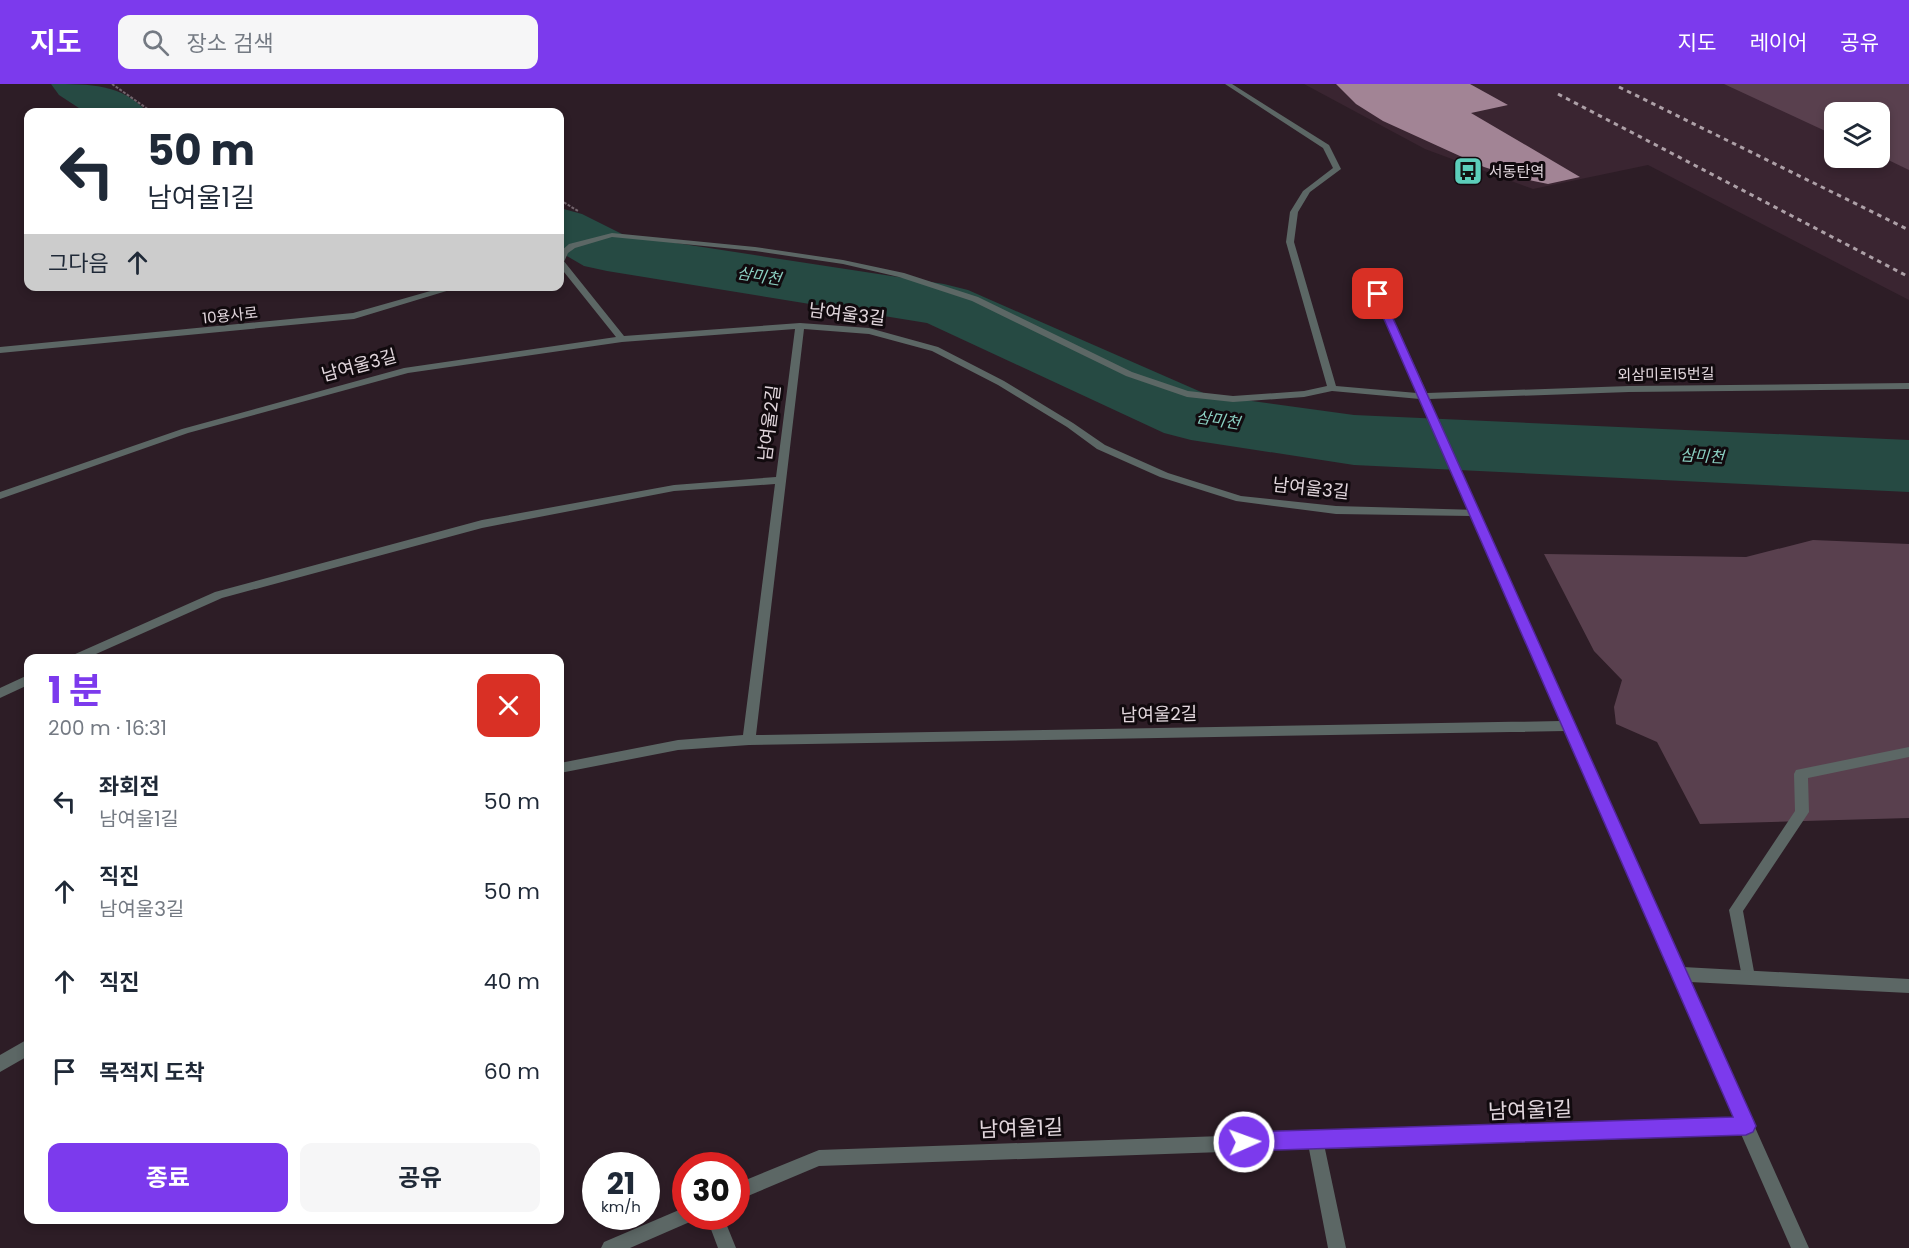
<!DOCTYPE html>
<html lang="ko">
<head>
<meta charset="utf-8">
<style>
  :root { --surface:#fff; --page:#f6f6f7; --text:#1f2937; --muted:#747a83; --accent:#7c3aed }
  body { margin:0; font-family:Poppins,"Noto Sans KR",sans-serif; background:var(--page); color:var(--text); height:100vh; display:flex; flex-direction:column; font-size:22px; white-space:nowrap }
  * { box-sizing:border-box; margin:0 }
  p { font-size:20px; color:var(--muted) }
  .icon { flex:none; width:33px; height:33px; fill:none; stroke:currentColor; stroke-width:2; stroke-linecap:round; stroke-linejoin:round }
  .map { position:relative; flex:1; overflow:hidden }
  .panel { position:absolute; left:24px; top:570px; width:540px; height:570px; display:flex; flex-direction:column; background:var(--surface); border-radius:12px; box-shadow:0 3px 9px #0003 }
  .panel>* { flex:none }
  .guide { position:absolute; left:24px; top:24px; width:540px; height:183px; border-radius:12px; box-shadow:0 3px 9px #0003; background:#fff; color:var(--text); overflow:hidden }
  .tools { position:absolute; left:1824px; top:18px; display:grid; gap:12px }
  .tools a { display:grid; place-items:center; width:66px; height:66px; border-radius:12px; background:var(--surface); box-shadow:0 3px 9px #0003; font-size:30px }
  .speed { position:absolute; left:582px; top:1068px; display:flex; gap:12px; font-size:30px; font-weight:700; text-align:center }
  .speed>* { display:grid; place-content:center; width:78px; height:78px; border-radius:50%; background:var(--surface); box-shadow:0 3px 9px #0003; line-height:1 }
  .speed small { font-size:15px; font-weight:400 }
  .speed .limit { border:9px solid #d22; background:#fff; color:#111 }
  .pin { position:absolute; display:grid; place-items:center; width:51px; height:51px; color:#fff; margin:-26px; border-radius:12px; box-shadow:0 3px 9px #0006 }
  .me { position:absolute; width:66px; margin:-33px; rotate:88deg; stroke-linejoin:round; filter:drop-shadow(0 0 4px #0008) }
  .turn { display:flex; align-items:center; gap:21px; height:126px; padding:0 24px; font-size:27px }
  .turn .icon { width:78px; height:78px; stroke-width:2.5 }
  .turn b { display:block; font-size:42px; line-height:51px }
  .then { display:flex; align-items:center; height:57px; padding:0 24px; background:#0003; gap:12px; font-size:22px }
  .round { display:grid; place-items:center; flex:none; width:63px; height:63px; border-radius:12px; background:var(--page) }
  .summary { display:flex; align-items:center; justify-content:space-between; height:102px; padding:0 24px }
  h1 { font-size:36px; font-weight:700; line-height:45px; color:var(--accent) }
  .cta { display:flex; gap:12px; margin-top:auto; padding:12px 24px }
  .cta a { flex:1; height:69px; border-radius:12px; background:var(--accent); color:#fff; font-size:24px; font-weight:700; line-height:69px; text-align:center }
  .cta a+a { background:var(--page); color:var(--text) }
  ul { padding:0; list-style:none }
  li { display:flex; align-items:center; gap:18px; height:90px; padding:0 24px }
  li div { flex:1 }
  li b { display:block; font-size:22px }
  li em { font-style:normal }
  header { display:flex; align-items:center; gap:36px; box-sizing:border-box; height:84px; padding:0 30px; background:var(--accent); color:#fff }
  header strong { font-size:28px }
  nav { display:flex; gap:33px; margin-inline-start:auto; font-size:21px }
  .search { width:420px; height:54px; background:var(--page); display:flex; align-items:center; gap:15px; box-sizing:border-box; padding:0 21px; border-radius:12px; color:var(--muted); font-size:22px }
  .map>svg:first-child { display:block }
  .built { fill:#3a2531; fill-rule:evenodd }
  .green { fill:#59404e }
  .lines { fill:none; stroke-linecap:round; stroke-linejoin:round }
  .river { fill:#264a43; fill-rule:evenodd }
  .building { fill:#a28495 }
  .path { stroke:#73656d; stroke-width:2; stroke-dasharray:3 1.5; stroke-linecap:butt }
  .service { fill:#5c6765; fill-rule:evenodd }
  .pedestrian { fill:#5c6765; fill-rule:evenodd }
  .minor { fill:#5c6765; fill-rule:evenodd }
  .rail { stroke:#ada0a7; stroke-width:3; stroke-dasharray:4.5 4.5; stroke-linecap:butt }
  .route { fill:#7c3aed; stroke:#51269a; stroke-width:1.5 }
  .labels { text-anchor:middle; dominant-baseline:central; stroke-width:6; stroke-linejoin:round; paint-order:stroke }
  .far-poi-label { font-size:15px; fill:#e1d6dc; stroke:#110a0e; text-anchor:start }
  .far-street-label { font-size:15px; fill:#e1d6dc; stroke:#110a0e }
  .far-water-label { font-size:16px; font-style:italic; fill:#8bd0c2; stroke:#110a0e }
  .street-label { font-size:18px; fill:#e1d6dc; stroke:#110a0e }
  .near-street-label { font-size:21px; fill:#e1d6dc; stroke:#110a0e }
</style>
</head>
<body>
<header>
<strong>지도</strong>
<div class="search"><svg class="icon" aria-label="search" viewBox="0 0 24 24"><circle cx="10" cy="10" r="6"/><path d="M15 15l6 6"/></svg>장소 검색</div>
<nav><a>지도</a><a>레이어</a><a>공유</a></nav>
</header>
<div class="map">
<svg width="1909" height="1164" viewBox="0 0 1909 1164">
  <rect width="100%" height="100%" fill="#2d1d26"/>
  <path class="built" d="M1304 0H1909V216L1648 81 1533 105 1425 65ZM1834 28H1880V74H1834Z"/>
  <g class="green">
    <path d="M1724 0H1909V86L1880 72V28H1834V51Z"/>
    <path d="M1813 456 1909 460V734L1700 740 1657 658 1616 640 1614 623 1622 596 1594 567 1544 470 1746 473Z"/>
  </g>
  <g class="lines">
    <g class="river">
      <path d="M51 0C90 0 122 0 147 28H85L59 11Z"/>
      <path d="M560 124 582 130 624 151 944 200 968 206 1208 311 1354 331 1909 356V408L1354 381 1191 356 1164 349 927 239 607 187 584 182 560 168Z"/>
    </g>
  </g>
  <path class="building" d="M1336 0H1470L1508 21 1471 29 1580 93 1548 100 1515 93 1484 83 1383 37 1356 20Z"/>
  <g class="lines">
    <g class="path">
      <path d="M112 0 152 28"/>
      <path d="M560 116 578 127"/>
    </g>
    <path class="service" d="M1225 0H1232L1329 61 1341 85 1310 108 1298 128 1294 158 1336 302 1417 309 1374 210 1378 207 1382 210 1427 309 1629 302 1909 299V305L1629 308 1429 315 1480 429 1475 433 1470 429 1420 315 1332 307 1304 313 1233 318 1187 313 1126 292 972 217 899 193 843 180 755 167 612 153 575 164 568 169 563 180H560V168L569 160 612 149 755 163 843 176 904 189 978 213 1132 288 1188 307 1233 312 1304 307 1327 302 1286 158 1290 128 1303 107 1333 84 1323 64Z"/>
    <path class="pedestrian" d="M1909 663V673L1808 694 1809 728 1743 827 1755 893 1753 898 1748 900 1743 898 1729 826 1795 727 1794 690 1796 686Z"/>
    <g class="minor">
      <path d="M560 176H563L624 252 800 239 869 244 938 263 1004 297 1073 339 1105 361 1168 389 1241 412 1336 422 1479 426 1683 883 1909 895V909L1690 898 1809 1164H1791L1741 1050 1325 1065 1346 1164H1328L1309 1065 819 1082 736 1117V1100L819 1066 1310 1049 1315 1047 1319 1048 1734 1034 1565 647 749 661 678 666 560 689V679L678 656 743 651 775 400 674 407 482 444 222 514 87 574H71L73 571 215 508 482 436 674 401 776 393 795 245 622 258 408 289 188 349 0 415V408L182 345 404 284 616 253 560 183ZM804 245 869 250 932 267 998 301 1067 343 1097 365 1160 393 1236 417 1336 430 1471 432 1561 637 756 651Z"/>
      <path d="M448 202H463L354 235 0 269V263L353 229Z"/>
      <path d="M28 591V601L0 614V604Z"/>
      <path d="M28 955V972L0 988V971Z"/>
      <path d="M686 1123V1132H694L692 1137 630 1164H601L604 1158Z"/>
      <path d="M706 1132H723L736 1164H718Z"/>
    </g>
    <g class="rail">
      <path d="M1619 3 1909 146"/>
      <path d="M1558 10 1909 193"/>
    </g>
  </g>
  <path class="route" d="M1374 208 1382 210 1753 1035 1756 1042 1753 1048 1746 1051 1244 1067 1238 1064 1235 1058 1238 1051 1244 1048 1733 1033 1373 210Z"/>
  <defs>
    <g id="bus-square" transform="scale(1.5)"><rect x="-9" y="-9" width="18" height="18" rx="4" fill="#5cceba" stroke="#110a0e"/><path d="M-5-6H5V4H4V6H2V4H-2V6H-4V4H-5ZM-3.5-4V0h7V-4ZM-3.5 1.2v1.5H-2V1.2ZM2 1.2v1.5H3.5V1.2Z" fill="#111"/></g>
  </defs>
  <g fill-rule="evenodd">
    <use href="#bus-square" x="1468" y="87"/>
  </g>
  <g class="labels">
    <g class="far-poi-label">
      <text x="1489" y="87">서동탄역</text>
    </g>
    <g class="far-street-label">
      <text transform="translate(230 231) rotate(-6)">10용사로</text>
      <text transform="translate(1666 290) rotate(-1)">외삼미로15번길</text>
    </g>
    <g class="far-water-label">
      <text transform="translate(759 192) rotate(9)">삼미천</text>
      <text transform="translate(1218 336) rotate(9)">삼미천</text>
      <text transform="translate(1702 372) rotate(3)">삼미천</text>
    </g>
    <g class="street-label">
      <text transform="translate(847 230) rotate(7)">남여울3길</text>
      <text transform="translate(359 281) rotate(-15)">남여울3길</text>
      <text transform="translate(769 339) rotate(-83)">남여울2길</text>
      <text transform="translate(1311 404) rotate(6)">남여울3길</text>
      <text transform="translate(1159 630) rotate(-1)">남여울2길</text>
    </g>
    <g class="near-street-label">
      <text transform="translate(1530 1026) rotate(-2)">남여울1길</text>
      <text transform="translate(1021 1044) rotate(-2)">남여울1길</text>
    </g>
  </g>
</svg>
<div class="tools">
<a><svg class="icon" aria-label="layers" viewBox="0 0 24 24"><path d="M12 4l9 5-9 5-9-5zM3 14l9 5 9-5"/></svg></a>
</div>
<div class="speed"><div>21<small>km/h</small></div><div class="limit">30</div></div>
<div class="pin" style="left:1378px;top:210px;background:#d93025"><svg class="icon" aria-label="arrive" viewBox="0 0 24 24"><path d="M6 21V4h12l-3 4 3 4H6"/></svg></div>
<svg class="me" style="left:1244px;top:1058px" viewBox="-20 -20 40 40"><circle r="17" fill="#7c3aed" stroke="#fff" stroke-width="3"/><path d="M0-11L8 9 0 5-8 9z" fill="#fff"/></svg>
<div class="guide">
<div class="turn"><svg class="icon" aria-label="left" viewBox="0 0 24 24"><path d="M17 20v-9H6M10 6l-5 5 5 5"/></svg><div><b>50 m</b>남여울1길</div></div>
<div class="then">그다음<svg class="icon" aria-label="ahead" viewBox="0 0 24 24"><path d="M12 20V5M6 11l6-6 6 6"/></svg></div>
</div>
<section class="panel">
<div class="summary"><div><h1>1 분</h1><p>200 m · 16:31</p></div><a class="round" style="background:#d93025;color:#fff"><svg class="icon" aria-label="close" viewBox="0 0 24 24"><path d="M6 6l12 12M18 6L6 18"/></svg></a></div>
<ul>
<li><svg class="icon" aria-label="left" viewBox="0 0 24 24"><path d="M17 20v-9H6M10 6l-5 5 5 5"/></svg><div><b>좌회전</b><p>남여울1길</p></div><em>50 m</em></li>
<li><svg class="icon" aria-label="ahead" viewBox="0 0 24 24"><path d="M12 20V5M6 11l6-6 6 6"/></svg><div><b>직진</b><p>남여울3길</p></div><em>50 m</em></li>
<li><svg class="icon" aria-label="ahead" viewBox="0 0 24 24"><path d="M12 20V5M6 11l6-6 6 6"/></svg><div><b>직진</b></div><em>40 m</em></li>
<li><svg class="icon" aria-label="arrive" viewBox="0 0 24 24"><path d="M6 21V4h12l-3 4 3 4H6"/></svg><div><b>목적지 도착</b></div><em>60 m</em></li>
</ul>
<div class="cta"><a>종료</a><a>공유</a></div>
</section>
</div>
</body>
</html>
